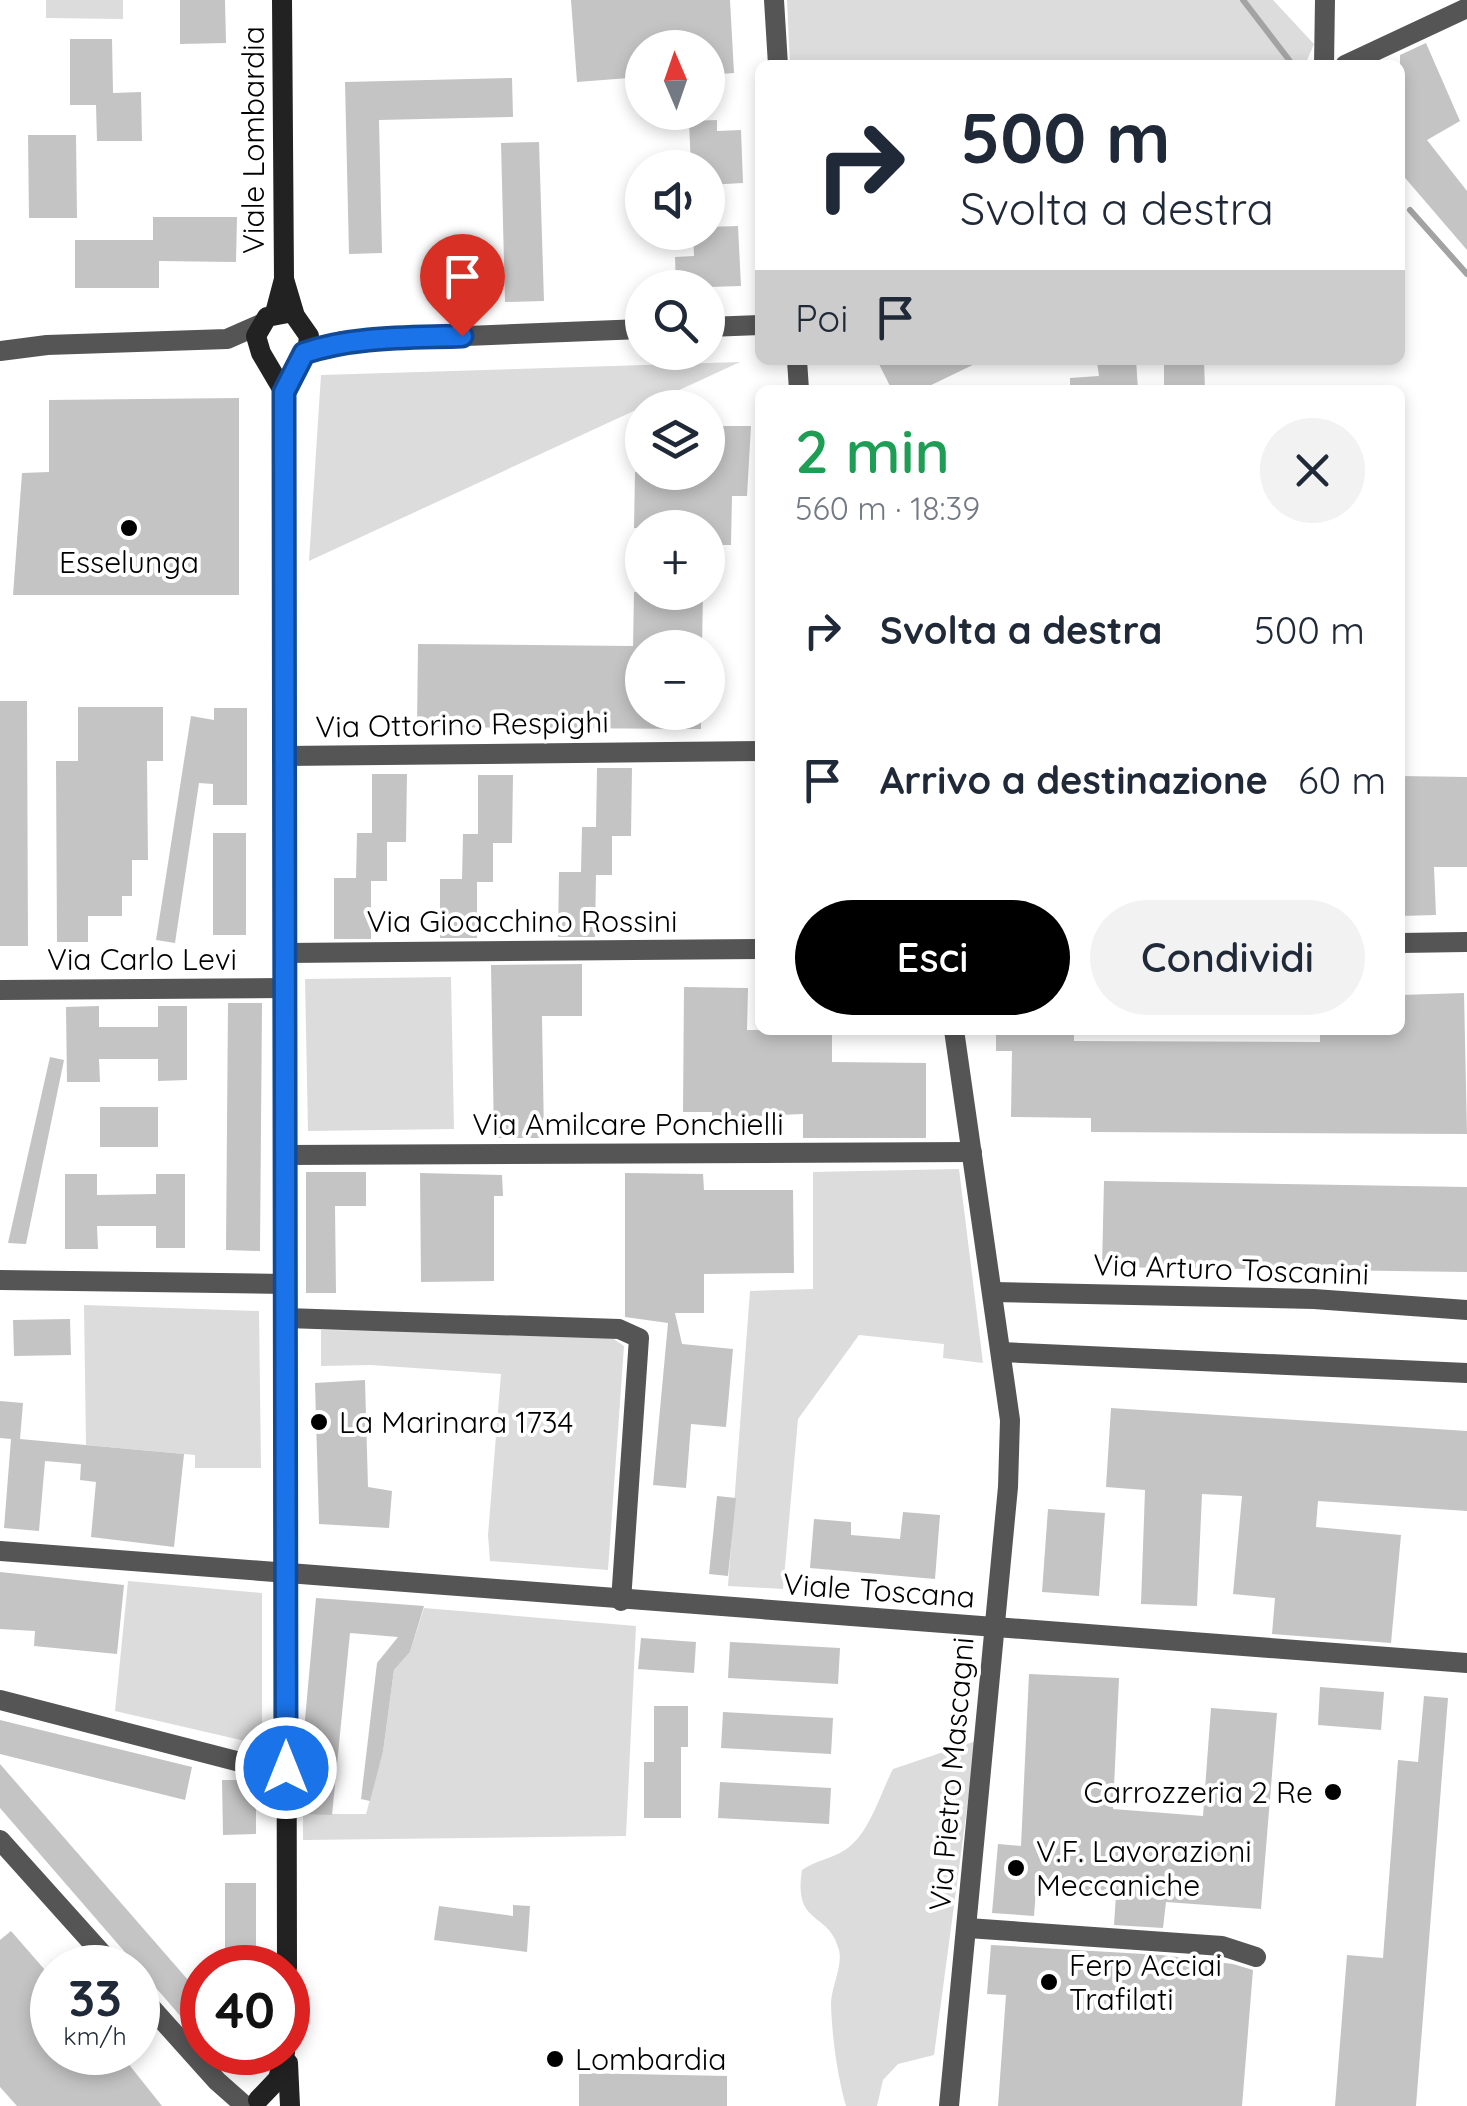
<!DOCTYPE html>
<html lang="it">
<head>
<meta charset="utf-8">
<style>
  :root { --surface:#fff; --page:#f2f2f3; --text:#1f2937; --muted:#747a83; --accent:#000 }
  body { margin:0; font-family:Quicksand,sans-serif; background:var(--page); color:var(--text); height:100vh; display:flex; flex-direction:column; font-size:38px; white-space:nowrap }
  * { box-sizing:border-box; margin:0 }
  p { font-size:32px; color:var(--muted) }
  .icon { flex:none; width:55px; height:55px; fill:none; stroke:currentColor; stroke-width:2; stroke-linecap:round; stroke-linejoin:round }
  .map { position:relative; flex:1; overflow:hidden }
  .panel { position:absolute; left:755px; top:385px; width:650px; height:650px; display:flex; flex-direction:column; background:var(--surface); border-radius:15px; box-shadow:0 5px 15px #0003 }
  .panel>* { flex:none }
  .hud { position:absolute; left:755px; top:60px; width:650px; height:305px; border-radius:15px; box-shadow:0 5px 15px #0003; background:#fff; color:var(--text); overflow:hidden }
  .needle { width:65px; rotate:358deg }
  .tools { position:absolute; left:625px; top:30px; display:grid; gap:20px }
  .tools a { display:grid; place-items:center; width:100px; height:100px; border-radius:50%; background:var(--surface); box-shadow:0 5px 15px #0003; font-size:50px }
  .speed { position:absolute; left:30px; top:1945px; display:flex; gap:20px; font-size:50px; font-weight:700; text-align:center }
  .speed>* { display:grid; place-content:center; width:130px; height:130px; border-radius:50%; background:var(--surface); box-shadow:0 5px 15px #0003; line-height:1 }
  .speed small { font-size:25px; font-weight:400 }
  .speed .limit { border:15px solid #d22; background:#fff; color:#111 }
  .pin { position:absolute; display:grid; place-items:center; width:85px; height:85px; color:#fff; margin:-102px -42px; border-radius:50% 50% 50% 0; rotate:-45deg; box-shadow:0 0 10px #0007 }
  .pin .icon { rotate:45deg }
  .me { position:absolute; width:110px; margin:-55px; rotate:0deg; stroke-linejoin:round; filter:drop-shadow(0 0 8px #0008) }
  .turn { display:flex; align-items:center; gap:35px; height:210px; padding:0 40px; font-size:45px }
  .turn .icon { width:130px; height:130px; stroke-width:2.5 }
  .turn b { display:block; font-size:70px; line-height:85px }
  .then { display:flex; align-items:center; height:95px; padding:0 40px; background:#0003; gap:20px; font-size:38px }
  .round { display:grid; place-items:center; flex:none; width:105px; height:105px; border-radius:52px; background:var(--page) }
  .summary { display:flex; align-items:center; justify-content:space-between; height:170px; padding:0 40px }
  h1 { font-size:60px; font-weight:600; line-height:75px; color:#1e9e55 }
  .action { display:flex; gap:20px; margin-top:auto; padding:20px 40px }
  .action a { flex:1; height:115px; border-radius:60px; background:var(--accent); color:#fff; font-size:40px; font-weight:600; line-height:115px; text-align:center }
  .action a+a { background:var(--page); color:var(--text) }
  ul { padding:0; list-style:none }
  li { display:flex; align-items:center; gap:30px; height:150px; padding:0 40px }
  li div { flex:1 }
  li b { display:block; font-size:38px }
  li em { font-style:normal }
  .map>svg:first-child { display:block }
  .green { fill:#dcdcdc }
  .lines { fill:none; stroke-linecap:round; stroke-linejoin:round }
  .stream { stroke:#a3a3a3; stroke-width:6 }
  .building { fill:#c4c4c4 }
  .street { stroke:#555; stroke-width:20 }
  .secondary { stroke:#222; stroke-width:20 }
  .route-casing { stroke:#114b97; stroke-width:25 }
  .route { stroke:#1a73e8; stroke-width:18 }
  .poi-dot { fill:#000; stroke:#fff; stroke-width:4 }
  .labels { text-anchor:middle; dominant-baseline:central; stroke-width:8; stroke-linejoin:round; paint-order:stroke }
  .street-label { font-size:30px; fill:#000; stroke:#fff }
  .poi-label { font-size:30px; fill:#000; stroke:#fff; text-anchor:start }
</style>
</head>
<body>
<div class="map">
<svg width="1467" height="2106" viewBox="0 0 1467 2106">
  <rect width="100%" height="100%" fill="#fff"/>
  <g class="green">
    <path d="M46 0H123V19L46 18Z"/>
    <path d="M787 0H1273L1314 44 1305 65H790Z"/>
    <path d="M740 362 309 561 321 375Z"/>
    <path d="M451 977 454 1129 308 1131 305 979Z"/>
    <path d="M959 1169 983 1363 943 1358 944 1344 859 1335 798 1419 783 1589 728 1586 750 1291 813 1289V1172Z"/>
    <path d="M84 1305 259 1311 261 1468H195V1455L86 1445Z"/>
    <path d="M321 1330 605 1333 624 1346 608 1570 490 1561 488 1535 501 1374 371 1365 321 1366Z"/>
    <path d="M128 1581 262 1593V1745L115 1711Z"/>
    <path d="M424 1608 636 1626 626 1836 303 1840V1814H366L383 1752 394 1670 410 1652Z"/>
    <path d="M976 1741 934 2055 898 2064 883 2080 877 2106H846C837 2075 832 2036 831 2004 831 1987 843 1966 839 1950 829 1910 793 1927 802 1870 816 1860 831 1859 845 1850 869 1835 880 1794 893 1769Z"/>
  </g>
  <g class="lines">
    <g class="stream">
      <path d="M1243 0 1293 65"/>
      <path d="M1410 210 1467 274"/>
    </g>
  </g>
  <g class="building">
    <path d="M180 0H225L226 43 180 44Z"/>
    <path d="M571 0H730L734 73 708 75V48H642V77L577 82Z"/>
    <path d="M70 39H112L113 93 141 92 142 141H97L96 105H70Z"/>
    <path d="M1426 43 1460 121 1427 140 1467 191V250L1400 172V55Z"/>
    <path d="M512 78 513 117 379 120 382 253 349 254 345 82Z"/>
    <path d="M717 120V131L741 130 743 183 708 185V168H691L689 121Z"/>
    <path d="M28 135H76L77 218H29Z"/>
    <path d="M539 142 544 301 505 302 501 143Z"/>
    <path d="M153 217H237L236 262 159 261V288H75V240H153Z"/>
    <path d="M738 226 741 286 676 288 675 257 694 256 693 232H708V227Z"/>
    <path d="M877 360H983L921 390H892Z"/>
    <path d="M1136 360 1138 390H1070V378L1099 376 1097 362Z"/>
    <path d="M1164 360H1204L1205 390H1164Z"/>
    <path d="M239 398V595H13L22 473 49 472V400Z"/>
    <path d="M708 426H751L747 496H732L731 545H708V528H634L635 472H708Z"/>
    <path d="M634 592H703L702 648H642V712H701V729L417 727 418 644 633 646Z"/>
    <path d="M0 701H27L28 946H0Z"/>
    <path d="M78 707H163V761H147L148 860H132V896H122V916H88V942H57L56 761H78Z"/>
    <path d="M214 708H247V805H213V784L199 783 175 943 156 940 191 716 214 720Z"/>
    <path d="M597 768H632L631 836H612V875H596L595 937H558L559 872H581L582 827H596Z"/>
    <path d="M372 774H407L406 842H387V881H371V939H334V878H356L357 833H372Z"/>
    <path d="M478 775H513L512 843H493V882H477V938H440V879H462L463 834H478Z"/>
    <path d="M1400 776 1467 777V867H1434L1436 915 1400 916Z"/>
    <rect x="213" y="833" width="33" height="102"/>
    <path d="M582 964V1016H542L544 1138H494L491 965Z"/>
    <path d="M684 987 748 988 747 1030H832V1062L926 1063V1138H803V1114L712 1118V1112H683Z"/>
    <path d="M1464 993 1467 1134 1091 1132V1118L1011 1117 1012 1051H996V1030H1074V1041L1320 1042V1030H1400V995Z"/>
    <path d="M228 1003H262L260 1251 226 1250Z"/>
    <path d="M99 1006V1027H158V1006H187V1080L158 1081V1059H99L100 1082H67L66 1007Z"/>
    <path d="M50 1057 64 1060 26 1244 8 1243Z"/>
    <rect x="100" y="1107" width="58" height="40"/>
    <path d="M306 1172H366V1206H335L336 1293H306Z"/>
    <path d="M420 1173 502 1175 503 1196H494V1281L421 1282Z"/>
    <path d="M625 1173 703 1174 704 1190H793L794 1273 704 1274V1313H675L682 1344 733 1349 726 1427 691 1424 686 1488 653 1485 668 1323 625 1317Z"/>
    <path d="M65 1174H97V1195L156 1194V1174H185V1248H156V1226H97L98 1249H65Z"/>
    <path d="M1104 1181 1467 1187V1272L1102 1267Z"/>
    <path d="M70 1319 71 1355 14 1356 13 1320Z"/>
    <path d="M365 1380 368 1487 392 1491 389 1528 319 1524 315 1383Z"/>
    <path d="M0 1401 23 1403 20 1439 184 1454 174 1547 91 1537 96 1482 80 1480 81 1464 45 1461 39 1531 4 1528 11 1439 0 1438Z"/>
    <path d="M1111 1408 1467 1431V1511L1318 1501 1316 1527 1401 1535 1391 1643 1272 1634 1275 1598 1233 1594 1242 1496 1202 1494 1197 1606 1141 1604 1145 1490 1106 1487Z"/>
    <path d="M717 1496 736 1498 728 1576 709 1574Z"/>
    <path d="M1048 1509 1105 1513 1099 1596 1042 1592Z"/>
    <path d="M903 1512 940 1515 935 1579 810 1568 814 1519 851 1522V1535L900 1539Z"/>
    <path d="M0 1572 124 1585 117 1654 34 1646 35 1631 0 1629Z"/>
    <path d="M316 1598 424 1606 410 1652 394 1670 383 1752 370 1801 361 1799 377 1663 398 1637 350 1633 332 1815 303 1814 301 1764Z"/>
    <path d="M641 1638 696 1642 694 1673 638 1669Z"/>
    <path d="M730 1642 840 1648 838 1684 728 1678Z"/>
    <path d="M1029 1674 1119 1678 1113 1809 1203 1816 1211 1708 1277 1713 1261 1909 1166 1902 1163 1928 1114 1925 1116 1895 1036 1889 1034 1916 992 1913 998 1844 1021 1846Z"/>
    <path d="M1320 1687 1384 1692 1381 1730 1318 1725Z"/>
    <path d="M1424 1696 1448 1698 1416 2106H1335L1347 1955 1383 1958 1398 1760 1418 1762Z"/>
    <path d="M654 1706H688V1747H681V1818H644V1762H654Z"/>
    <path d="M723 1712 833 1718 831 1754 721 1748Z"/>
    <path d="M0 1720 192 1767 185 1800 0 1754Z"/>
    <path d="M0 1764 202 1996V2041L0 1808Z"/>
    <path d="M222 1780H256V1834L223 1835Z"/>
    <path d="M720 1782 831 1788 829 1824 718 1818Z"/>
    <rect x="225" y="1883" width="31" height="85"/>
    <path d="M513 1905 530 1906 527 1952 434 1940 439 1906 513 1916Z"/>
    <path d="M11 1931 52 1978V2052H119L162 2106H17L0 2087V1940Z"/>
    <path d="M991 1945 1161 1955 1233 1964 1253 1970 1242 2106H998L1006 1995 987 1994Z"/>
    <path d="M579 2073 727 2076V2106H579Z"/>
  </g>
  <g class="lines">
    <g class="street">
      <path d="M774 0 778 65"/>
      <path d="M1324 65 1325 0"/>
      <path d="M1345 65 1467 8"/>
      <path d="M708 327 760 325"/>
      <path d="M0 351 47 345 227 339 261 324"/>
      <path d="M304 353 342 341 642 329"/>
      <path d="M797 360 799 390"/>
      <path d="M284 756 760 751"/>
      <path d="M1400 943 1467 942"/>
      <path d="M285 953 760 949"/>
      <path d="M0 990 285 988"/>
      <path d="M285 1155 972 1152"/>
      <path d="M0 1280 286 1284"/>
      <path d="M993 1292 1314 1299 1467 1310"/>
      <path d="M286 1318 619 1329 639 1338 621 1601"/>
      <path d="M1001 1352 1467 1373"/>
      <path d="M0 1551 1467 1663"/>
      <path d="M0 1700 263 1768H286"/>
      <path d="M0 1840 115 1968"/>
      <path d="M968 1928 1222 1946 1256 1957"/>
      <path d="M138 1993 217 2081 243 2104"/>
      <path d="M949 2106 1008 1487 1010 1420 954 1030"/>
    </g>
    <g class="secondary">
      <path d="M284 279 295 316 309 336 308 345 284 392 287 1968"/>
      <path d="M275 313 284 279 282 0"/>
      <path d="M284 392 261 353 256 336 267 317 288 313"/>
      <path d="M288 2063 290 2106"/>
      <path d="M258 2100 278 2079 285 2052"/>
    </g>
  </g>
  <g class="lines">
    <g class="route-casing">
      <path id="route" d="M286 1768 284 392 304 353C355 336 408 338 462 336"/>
    </g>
    <use href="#route" class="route"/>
  </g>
  <g class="poi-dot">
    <circle cx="129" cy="528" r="10"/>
    <circle cx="319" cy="1422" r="10"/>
    <circle cx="1333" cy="1792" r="10"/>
    <circle cx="1016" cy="1868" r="10"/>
    <circle cx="1049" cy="1982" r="10"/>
    <circle cx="555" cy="2059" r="10"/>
  </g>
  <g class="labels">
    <g class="street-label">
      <text transform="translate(253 140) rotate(-90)">Viale Lombardia</text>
      <text transform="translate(462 724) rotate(-1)">Via Ottorino Respighi</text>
      <text x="522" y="921">Via Gioacchino Rossini</text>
      <text x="142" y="959">Via Carlo Levi</text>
      <text x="628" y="1124">Via Amilcare Ponchielli</text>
      <text transform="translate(1231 1269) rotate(2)">Via Arturo Toscanini</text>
      <text transform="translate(879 1590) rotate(4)">Viale Toscana</text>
      <text transform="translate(951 1774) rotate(-85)">Via Pietro Mascagni</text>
    </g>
    <g class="poi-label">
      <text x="129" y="562" text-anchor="middle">Esselunga</text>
      <text x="339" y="1422">La Marinara 1734</text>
      <text x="1313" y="1792" text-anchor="end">Carrozzeria 2 Re</text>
      <text x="1036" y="1851">V.F. Lavorazioni<tspan x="1036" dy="34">Meccaniche</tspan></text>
      <text x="1069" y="1965">Ferp Acciai<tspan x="1069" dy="34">Trafilati</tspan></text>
      <text x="575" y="2059">Lombardia</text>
    </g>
  </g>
</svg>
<div class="tools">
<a><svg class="needle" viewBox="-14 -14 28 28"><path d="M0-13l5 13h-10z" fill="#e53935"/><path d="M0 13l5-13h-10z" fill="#747a83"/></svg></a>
<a><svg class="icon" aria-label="sound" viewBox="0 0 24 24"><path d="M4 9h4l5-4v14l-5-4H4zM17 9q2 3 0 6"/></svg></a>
<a><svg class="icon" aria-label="search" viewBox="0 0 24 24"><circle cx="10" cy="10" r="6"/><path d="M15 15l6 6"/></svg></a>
<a><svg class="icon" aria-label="layers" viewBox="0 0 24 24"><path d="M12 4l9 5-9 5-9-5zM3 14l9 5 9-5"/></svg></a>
<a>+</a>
<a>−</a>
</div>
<div class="speed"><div>33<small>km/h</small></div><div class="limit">40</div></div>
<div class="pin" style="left:462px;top:336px;background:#d93025"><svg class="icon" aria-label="arrive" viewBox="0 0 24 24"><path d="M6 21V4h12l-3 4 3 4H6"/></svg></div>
<svg class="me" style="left:286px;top:1768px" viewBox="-20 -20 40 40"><circle r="17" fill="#1a73e8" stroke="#fff" stroke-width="3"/><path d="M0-11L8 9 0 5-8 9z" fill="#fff"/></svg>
<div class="hud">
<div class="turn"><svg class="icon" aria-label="right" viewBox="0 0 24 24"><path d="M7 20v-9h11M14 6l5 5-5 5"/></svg><div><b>500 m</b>Svolta a destra</div></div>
<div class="then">Poi<svg class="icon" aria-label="arrive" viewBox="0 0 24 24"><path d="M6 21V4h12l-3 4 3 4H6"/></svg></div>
</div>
<section class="panel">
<div class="summary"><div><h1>2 min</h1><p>560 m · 18:39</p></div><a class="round"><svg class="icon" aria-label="close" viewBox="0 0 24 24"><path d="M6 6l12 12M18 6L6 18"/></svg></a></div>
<ul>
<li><svg class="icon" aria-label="right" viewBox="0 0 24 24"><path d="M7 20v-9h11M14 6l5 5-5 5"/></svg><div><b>Svolta a destra</b></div><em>500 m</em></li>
<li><svg class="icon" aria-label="arrive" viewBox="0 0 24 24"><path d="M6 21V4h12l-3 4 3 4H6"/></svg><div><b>Arrivo a destinazione</b></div><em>60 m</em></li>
</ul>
<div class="action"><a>Esci</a><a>Condividi</a></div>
</section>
</div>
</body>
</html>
